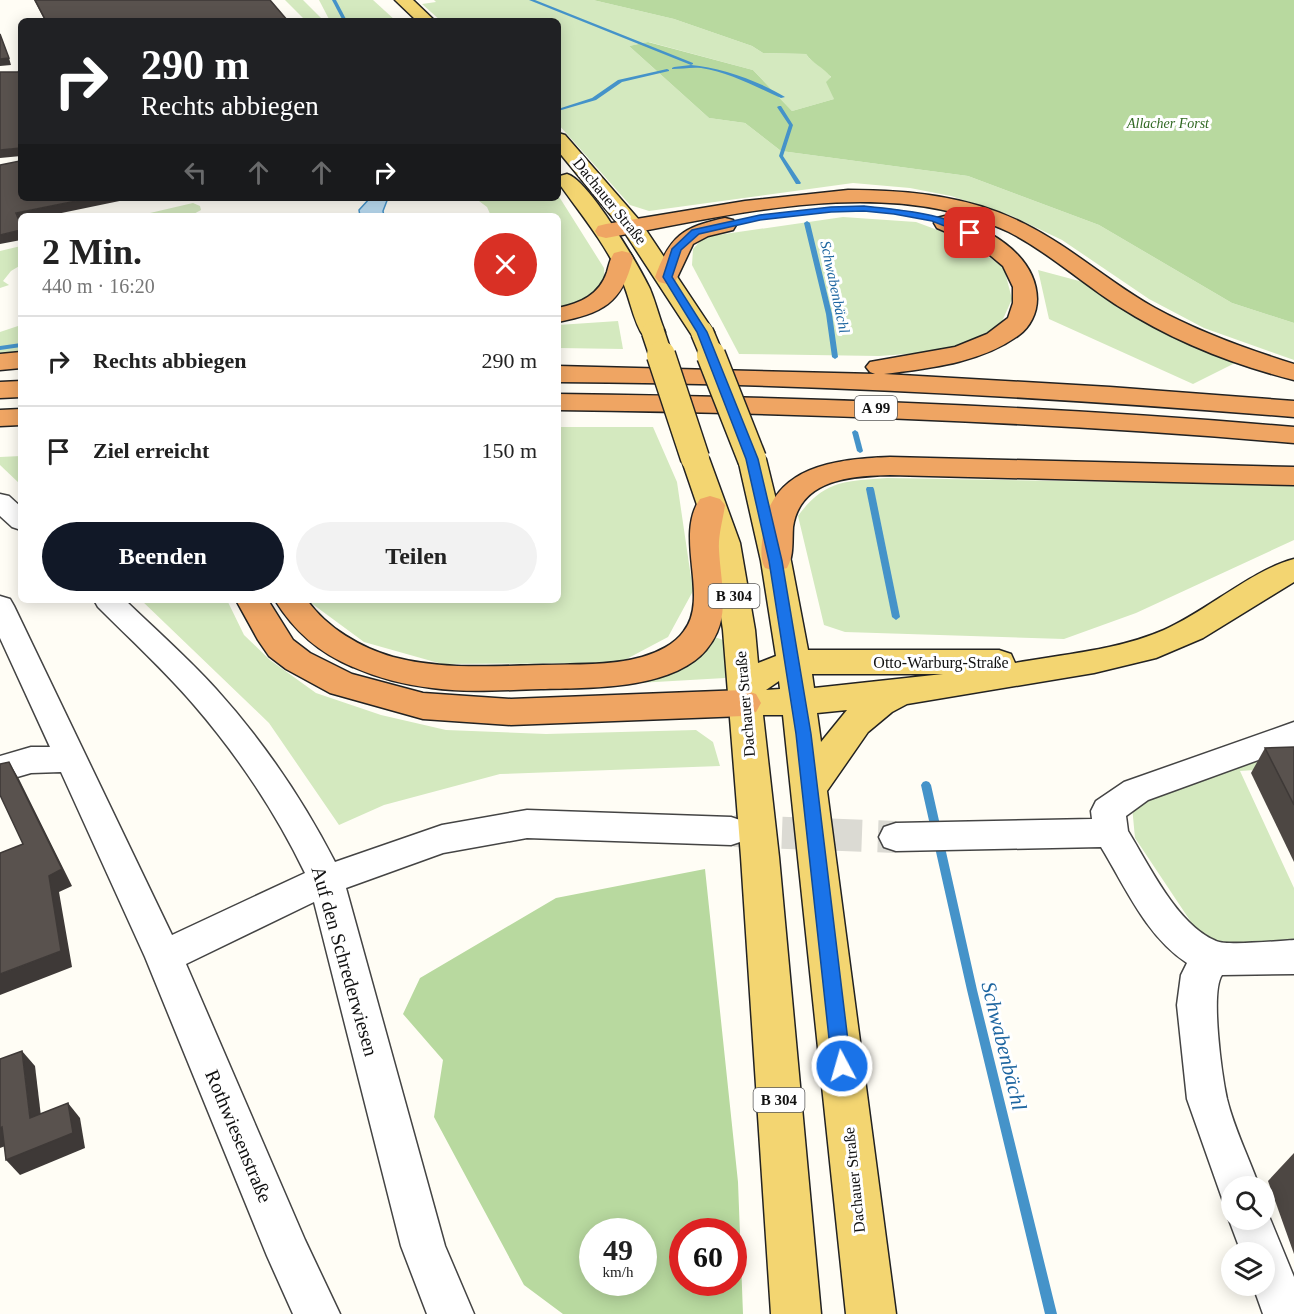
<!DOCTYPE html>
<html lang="de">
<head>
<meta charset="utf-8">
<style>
  :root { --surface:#fff; --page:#f2f2f2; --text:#222; --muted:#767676; --line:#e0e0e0; --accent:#111827 }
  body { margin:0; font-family:Georgia,serif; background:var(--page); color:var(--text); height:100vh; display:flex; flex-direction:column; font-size:22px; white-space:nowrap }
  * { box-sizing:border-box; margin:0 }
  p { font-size:20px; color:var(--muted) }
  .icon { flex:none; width:33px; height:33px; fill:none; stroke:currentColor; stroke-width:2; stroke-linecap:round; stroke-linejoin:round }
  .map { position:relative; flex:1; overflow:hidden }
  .sheet { position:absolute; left:18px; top:213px; width:543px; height:390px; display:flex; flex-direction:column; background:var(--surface); border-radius:9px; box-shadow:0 3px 15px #0003 }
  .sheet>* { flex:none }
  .hud { position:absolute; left:18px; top:18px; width:543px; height:183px; border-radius:9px; box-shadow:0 3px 15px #0003; background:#202124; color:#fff; overflow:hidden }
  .buttons { position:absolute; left:1221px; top:1176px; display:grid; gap:12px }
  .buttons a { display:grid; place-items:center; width:54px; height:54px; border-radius:50%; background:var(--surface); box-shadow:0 3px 15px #0003; font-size:30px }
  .speed { position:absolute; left:579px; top:1218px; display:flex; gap:12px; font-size:30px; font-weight:700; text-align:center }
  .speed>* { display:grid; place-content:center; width:78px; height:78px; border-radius:50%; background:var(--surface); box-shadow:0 3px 15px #0003; line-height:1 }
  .speed small { font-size:15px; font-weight:400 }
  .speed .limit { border:9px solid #d22; background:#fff; color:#111 }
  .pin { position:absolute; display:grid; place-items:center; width:51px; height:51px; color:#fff; margin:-26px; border-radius:12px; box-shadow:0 3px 9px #0006 }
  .me { position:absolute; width:66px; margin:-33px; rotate:354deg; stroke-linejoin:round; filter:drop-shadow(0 0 4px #0008) }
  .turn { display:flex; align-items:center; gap:21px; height:126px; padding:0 24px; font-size:27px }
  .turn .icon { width:78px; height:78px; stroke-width:2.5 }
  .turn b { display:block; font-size:42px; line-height:51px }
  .lanes { display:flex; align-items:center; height:57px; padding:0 24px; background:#0003; justify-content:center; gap:30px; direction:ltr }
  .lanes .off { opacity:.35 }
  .round { display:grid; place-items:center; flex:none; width:63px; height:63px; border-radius:32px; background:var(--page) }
  .head { display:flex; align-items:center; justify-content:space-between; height:102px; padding:0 24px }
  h1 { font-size:36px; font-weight:700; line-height:45px }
  .action { display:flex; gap:12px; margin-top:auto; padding:12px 24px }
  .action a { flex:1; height:69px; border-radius:36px; background:var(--accent); color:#fff; font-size:24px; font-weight:700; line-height:69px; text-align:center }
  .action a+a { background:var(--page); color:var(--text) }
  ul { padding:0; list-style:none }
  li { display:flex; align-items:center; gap:18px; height:90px; padding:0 24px; border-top:2px solid var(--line) }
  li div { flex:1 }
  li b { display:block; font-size:22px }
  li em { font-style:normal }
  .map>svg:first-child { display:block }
  .green { fill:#d4e9bf }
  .forest { fill:#b8d99f; fill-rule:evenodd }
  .water { fill:#bcdef4; stroke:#4593c9; stroke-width:1.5 }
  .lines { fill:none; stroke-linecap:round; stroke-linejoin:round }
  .stream { fill:#4593c9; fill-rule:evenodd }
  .minor-tunnel { stroke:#dbdad3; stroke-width:32; stroke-dasharray:32 16; stroke-linecap:butt }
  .minor-casing { stroke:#444; stroke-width:3 }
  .major-casing { stroke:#222; stroke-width:3 }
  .highway-casing { stroke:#222; stroke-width:3 }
  .minor { fill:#fff; fill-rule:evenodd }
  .major { fill:#f3d571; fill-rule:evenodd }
  .highway { fill:#efa563; fill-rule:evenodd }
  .major-bridge-far1-casing { stroke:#222; stroke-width:25; stroke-linecap:butt }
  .major-bridge-casing { stroke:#222; stroke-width:31; stroke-linecap:butt }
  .major-bridge-far1 { stroke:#f3d571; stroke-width:22 }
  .major-bridge { stroke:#f3d571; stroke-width:28 }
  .wall { fill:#4d4743 }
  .shaded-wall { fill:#3e3937 }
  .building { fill:#59524e; stroke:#3e3937; stroke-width:1.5 }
  .route { fill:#1a73e8; stroke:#114b97; stroke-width:1.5 }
  .labels { text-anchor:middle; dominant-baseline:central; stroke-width:6; stroke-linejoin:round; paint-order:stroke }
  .far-park-label { font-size:14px; font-style:italic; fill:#306822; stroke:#fff }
  .far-water-label { font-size:15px; font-style:italic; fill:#1d65a0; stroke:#fff }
  .shield { fill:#fff; stroke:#585858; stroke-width:1.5 }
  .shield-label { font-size:15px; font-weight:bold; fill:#111 }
  .street-label { font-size:16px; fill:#111; stroke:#fff }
  .near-street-label { font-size:20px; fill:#111; stroke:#fff }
  .near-water-label { font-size:21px; font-style:italic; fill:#1d65a0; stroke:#fff }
</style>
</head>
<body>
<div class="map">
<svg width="1294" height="1314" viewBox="0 0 1294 1314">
  <rect width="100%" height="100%" fill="#fffdf5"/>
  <g class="green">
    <path d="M285 0H303L324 21H306Z"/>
    <path d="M319 0H373L396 21H330Z"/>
    <path d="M434 0H593L674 19 752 46 763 53 806 54C811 62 815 61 822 66 833 74 833 87 834 99L792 111 753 70 649 42 629 46 709 118 745 123 781 151 968 176 1099 225 1232 303 1294 323V360L1204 328 1149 299 1062 240 1012 216 951 196 910 188 853 183 649 211 630 205 558 124V21H441L422 4 436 2Z"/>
    <path d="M558 195 604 268C607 295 580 305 558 309V216H491L487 207 475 198H558Z"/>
    <path d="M193 203 200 206 201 210 190 216H137Z"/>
    <path d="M843 217 916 222 967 241 1004 268 1012 299 1000 326 959 346 920 353 879 356 739 354 692 265 693 249 704 237Z"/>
    <path d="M21 246V265L11 271 3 281 9 285 0 288V251Z"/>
    <path d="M1038 270 1083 282 1125 310 1237 362 1193 384 1049 319Z"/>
    <path d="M618 321 623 349 558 348V325Z"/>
    <path d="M21 325V352L0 354V332Z"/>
    <path d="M558 427H653L677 482 693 591 668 637 619 663 442 664 364 642 307 600H558Z"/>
    <path d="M21 456V485L0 465V457Z"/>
    <path d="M887 478 1294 485V540L1136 613 1064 639 845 632 824 625 798 516C824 480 846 481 887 478Z"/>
    <path d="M141 600H227L244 635 270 660 316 693 381 715 446 730 546 734 696 730 713 742 720 766 500 774 384 805 339 825 269 723Z"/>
    <path d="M715 637 723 640 727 676 725 678 533 689 690 660Z"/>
    <path d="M1294 743V767L1240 771 1294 888V945L1234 949 1197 931 1135 838 1132 806Z"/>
  </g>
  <g class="forest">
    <path d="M593 0H1294V323L1232 303 1099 225 968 176 781 151 745 123 709 118 629 46 648 42 753 70 792 111 834 99 826 82 831 77C822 66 813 64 806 54L763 53 752 46 674 19Z"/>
    <path d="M705 869 738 1182 743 1314H563L524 1285 434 1117 443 1060 403 1014 420 978 556 898ZM592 1232H644V1282H592ZM682 1232H734V1282H682Z"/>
  </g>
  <path class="water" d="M370 198H388L383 211 384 216H360L359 210Z"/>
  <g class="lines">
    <g class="stream">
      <path d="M332 0H336L347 21H343Z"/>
      <path d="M529 0H535L693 63V64L691 65C720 67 761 82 785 97L781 98C756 87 729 72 701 68 691 67 682 69 672 69V68L674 67 691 65Z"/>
      <path d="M667 69 669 70V71L622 82 596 100 558 111V109L592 98 618 80Z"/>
      <path d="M779 106H781L793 125 783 156 801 183 800 184H796L779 156 789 125 777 107Z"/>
      <path d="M807 221 810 223 832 314 838 357 835 359 832 357 826 314 804 223Z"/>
      <path d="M21 343V347L0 350V346Z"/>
      <path d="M855 430 858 432 863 451 862 452 860 453 857 451 852 432Z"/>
      <path d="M867 487H873L874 489 900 617 896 620 892 617 866 489Z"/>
      <path d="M926 781 929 782 931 785 977 990 1057 1314H1045L967 990 921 785 923 782Z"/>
    </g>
    <path class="minor-tunnel" d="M734 831 896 837"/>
    <g class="minor-casing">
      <g id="minor">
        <path d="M0 494 9 496 21 507V530L12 527 0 516Z"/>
        <path d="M0 596 10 599 14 606 172 935 305 873C276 813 238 756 194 705 164 670 130 639 98 607L94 600H125C156 630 188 658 216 689 263 741 303 800 335 862L442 825 527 810 731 817 743 821 748 831 743 841 731 845 527 838 443 853 346 888 445 1246 474 1314H427L401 1246 314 902 186 964 305 1240 340 1314H293L267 1256 145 957 61 772 31 773 0 782V756L31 747H50L0 638Z"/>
        <path d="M1294 722V747L1148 800 1126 816 1128 831C1149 865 1177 925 1216 941 1227 946 1278 941 1294 940V974L1222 975C1210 992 1222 1076 1227 1099 1234 1128 1249 1158 1259 1186H1232V1205L1223 1201 1187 1099 1177 1005 1181 975 1187 963C1146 936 1126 888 1101 847L896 851 884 847 879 837 884 827 896 823 1092 819 1091 811 1096 801 1124 782Z"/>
        <path d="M1264 1204 1294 1277V1314H1263L1253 1286H1264V1252H1241L1229 1220 1232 1215V1220H1264Z"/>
      </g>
    </g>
    <g class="major-casing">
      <g id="major">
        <path d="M395 0H413L435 21H417Z"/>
        <path d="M558 133 565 135 640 221 714 332 711 337 702 339 693 337 623 230 558 151Z"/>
        <path d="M567 174C588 179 639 266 650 289 656 303 659 318 665 332L662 337 653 339 644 337C632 320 630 295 620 276 604 242 580 213 558 182L560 176Z"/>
        <path d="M695 450 705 452 709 458 740 543 755 630 758 663 776 656 761 561 738 459 742 453 752 451 762 453 766 459 791 561 808 650H999L1011 654 1015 663C1065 654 1118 650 1164 630 1207 611 1252 570 1294 559V582L1203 638 1156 658 1094 673 907 704 892 712 868 732 827 791 896 1314H846L783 715H763L779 857 821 1314H771L741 857 723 630 710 543 681 458 685 452ZM812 674H943L814 688ZM779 681 780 689 766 690ZM847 710 821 742 817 713Z"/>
      </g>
    </g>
    <g class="highway-casing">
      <g id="highway">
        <path d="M848 190C909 190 970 196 1025 224 1071 247 1110 283 1155 308 1199 332 1246 349 1294 364V380C1234 365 1171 340 1118 306 1081 282 1048 252 1009 232 887 173 733 215 606 238L598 236 595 231 598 226 606 224 745 201Z"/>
        <path d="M945 216C985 226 1036 253 1037 299 1037 313 1030 327 1019 335 981 363 930 368 884 374L1110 387 1294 401V417C1049 397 804 383 558 382V366L875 374 870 372 866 367 870 362 955 347 987 334 1008 318 1013 303V287L1003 266 979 246 937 228 934 223 937 218Z"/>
        <path d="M725 218 733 220 736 225 733 230 708 236 693 244 675 282 667 284 659 282 655 277C670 236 683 227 725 218Z"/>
        <path d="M622 251 630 253 633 258C622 304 602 313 558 322V308C581 303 599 295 607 272 609 265 610 259 614 253Z"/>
        <path d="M21 352V368L0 370V354Z"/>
        <path d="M21 381V397L0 398V382Z"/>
        <path d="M558 394C804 397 1049 406 1294 427V443C1049 422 804 413 558 410Z"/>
        <path d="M21 409V425L0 426V410Z"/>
        <path d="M890 457 1294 467V485L890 475C851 476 800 479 793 527 792 541 794 556 787 568L776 571 765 568C759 558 762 544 763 532 771 466 836 459 890 457Z"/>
        <path d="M710 496 720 499 725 505C723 520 718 535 719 550 721 587 732 619 706 650 672 690 588 688 541 689 505 690 468 693 432 688 405 685 378 678 353 667 319 653 294 631 275 600H307C327 628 361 648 393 657 442 670 493 666 543 665 576 664 609 666 642 657 657 653 675 644 684 631 710 598 674 537 700 499Z"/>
        <path d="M236 600H268L293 640 310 653 352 674 423 693 511 699 744 690 756 694 761 703 756 712 744 716 511 725 423 719 330 693 286 669 269 656 258 640Z"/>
      </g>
    </g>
    <use href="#minor" class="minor"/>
    <use href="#major" class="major"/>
    <use href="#highway" class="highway"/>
    <g class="major-bridge-far1-casing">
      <g id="major-bridge-far1">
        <path d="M653 332 661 356"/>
        <path d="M702 332 712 356"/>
      </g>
    </g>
    <g class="major-bridge-casing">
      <g id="major-bridge">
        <path d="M661 355 695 458"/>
        <path d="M711 355 752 459"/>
      </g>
    </g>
    <use href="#major-bridge-far1" class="major-bridge-far1"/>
    <use href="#major-bridge" class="major-bridge"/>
  </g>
  <g class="wall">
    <path d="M34 0H270L288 21H45Z"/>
    <path d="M1294 747V862L1251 773 1265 748Z"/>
    <path d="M1294 1153V1254L1268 1181Z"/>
  </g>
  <g class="shaded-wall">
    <path d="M9 58 11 65 0 66V59Z"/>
    <path d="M20 148 21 156 0 158V150Z"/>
    <path d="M91 198H134L47 216H21V222H20L16 213Z"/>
    <path d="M155 198H171L156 201Z"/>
    <path d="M21 230V240L0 244V235Z"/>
    <path d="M9 762 19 779 72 886 59 892 72 967 0 995V974L61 951Z"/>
    <path d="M22 1051 35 1066 43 1133 30 1118Z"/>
    <path d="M68 1103 80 1118 85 1148 20 1175 6 1160Z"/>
    <path d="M2 1127 16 1142 0 1148V1128Z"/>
  </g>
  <g class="building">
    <path d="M35 0H270L288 21H46Z"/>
    <path d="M0 34 9 58 0 59Z"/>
    <path d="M21 68V198H91L16 213 21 226V230L0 235V165L20 161V148L0 150V72H18Z"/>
    <path d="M1294 747V805L1265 748Z"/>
    <path d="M9 762 62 869 49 876 61 951 0 974V853L23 844 0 795V764Z"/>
    <path d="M22 1051 30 1118 68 1103 73 1133 6 1160 2 1127 0 1128V1059Z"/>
  </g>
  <path class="route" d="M864 206C895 209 950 214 975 233L970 236 932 221 894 214 864 211 831 212 760 220 699 234 681 250 672 277 707 332 758 459 782 561 811 734 851 1066 848 1072 842 1075 835 1072 832 1066 796 734 769 561 746 459 697 332 663 277 672 249 692 230 760 215 831 207Z"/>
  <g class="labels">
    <g class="far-park-label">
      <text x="1168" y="123">Allacher Forst</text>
    </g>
    <g class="far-water-label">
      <text transform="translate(835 287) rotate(78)">Schwabenbächl</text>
    </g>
    <g class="shield">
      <rect x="855" y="396" width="42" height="24" rx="4.5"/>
      <rect x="708.5" y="584" width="51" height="24" rx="4.5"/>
      <rect x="753.5" y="1088" width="51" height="24" rx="4.5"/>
    </g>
    <g class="shield-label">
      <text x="876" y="408">A 99</text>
      <text x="734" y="596">B 304</text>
      <text x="779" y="1100">B 304</text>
    </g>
    <g class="street-label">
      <text transform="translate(610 201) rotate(51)">Dachauer Straße</text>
      <text x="941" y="662">Otto-Warburg-Straße</text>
      <text transform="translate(745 704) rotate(-95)">Dachauer Straße</text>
      <text transform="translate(854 1180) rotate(-96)">Dachauer Straße</text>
    </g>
    <g class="near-street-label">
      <text transform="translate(345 961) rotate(74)">Auf den Schrederwiesen</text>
      <text transform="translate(239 1136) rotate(67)">Rothwiesenstraße</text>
    </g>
    <g class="near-water-label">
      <text transform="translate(1004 1046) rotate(76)">Schwabenbächl</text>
    </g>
  </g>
</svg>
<div class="buttons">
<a><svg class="icon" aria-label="search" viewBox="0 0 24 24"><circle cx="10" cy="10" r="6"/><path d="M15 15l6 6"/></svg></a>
<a><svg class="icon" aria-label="layers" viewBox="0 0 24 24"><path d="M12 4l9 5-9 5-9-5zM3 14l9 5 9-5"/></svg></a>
</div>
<div class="speed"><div>49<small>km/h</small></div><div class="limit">60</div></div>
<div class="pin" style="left:970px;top:233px;background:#d93025"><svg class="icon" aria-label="arrive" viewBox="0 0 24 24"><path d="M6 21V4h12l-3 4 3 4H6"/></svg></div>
<svg class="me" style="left:842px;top:1066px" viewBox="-20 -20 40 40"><circle r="17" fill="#1a73e8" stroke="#fff" stroke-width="3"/><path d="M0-11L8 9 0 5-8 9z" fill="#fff"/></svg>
<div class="hud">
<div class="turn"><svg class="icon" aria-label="right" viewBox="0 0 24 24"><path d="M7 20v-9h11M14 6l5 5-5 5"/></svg><div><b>290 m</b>Rechts abbiegen</div></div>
<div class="lanes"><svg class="icon off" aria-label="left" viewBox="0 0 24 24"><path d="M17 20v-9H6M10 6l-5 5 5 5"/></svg><svg class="icon off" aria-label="ahead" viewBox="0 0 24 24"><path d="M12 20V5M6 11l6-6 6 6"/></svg><svg class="icon off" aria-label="ahead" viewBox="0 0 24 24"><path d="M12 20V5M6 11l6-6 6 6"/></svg><svg class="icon" aria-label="right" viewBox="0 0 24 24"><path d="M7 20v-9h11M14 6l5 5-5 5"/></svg></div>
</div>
<section class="sheet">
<div class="head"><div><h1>2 Min.</h1><p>440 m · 16:20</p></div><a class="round" style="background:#d93025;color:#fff"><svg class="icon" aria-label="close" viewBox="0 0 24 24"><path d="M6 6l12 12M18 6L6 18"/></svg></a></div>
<ul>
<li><svg class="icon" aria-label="right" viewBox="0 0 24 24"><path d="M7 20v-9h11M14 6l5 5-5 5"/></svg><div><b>Rechts abbiegen</b></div><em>290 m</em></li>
<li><svg class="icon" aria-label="arrive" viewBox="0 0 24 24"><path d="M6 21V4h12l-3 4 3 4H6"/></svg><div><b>Ziel erreicht</b></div><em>150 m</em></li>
</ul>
<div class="action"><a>Beenden</a><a>Teilen</a></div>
</section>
</div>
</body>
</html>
